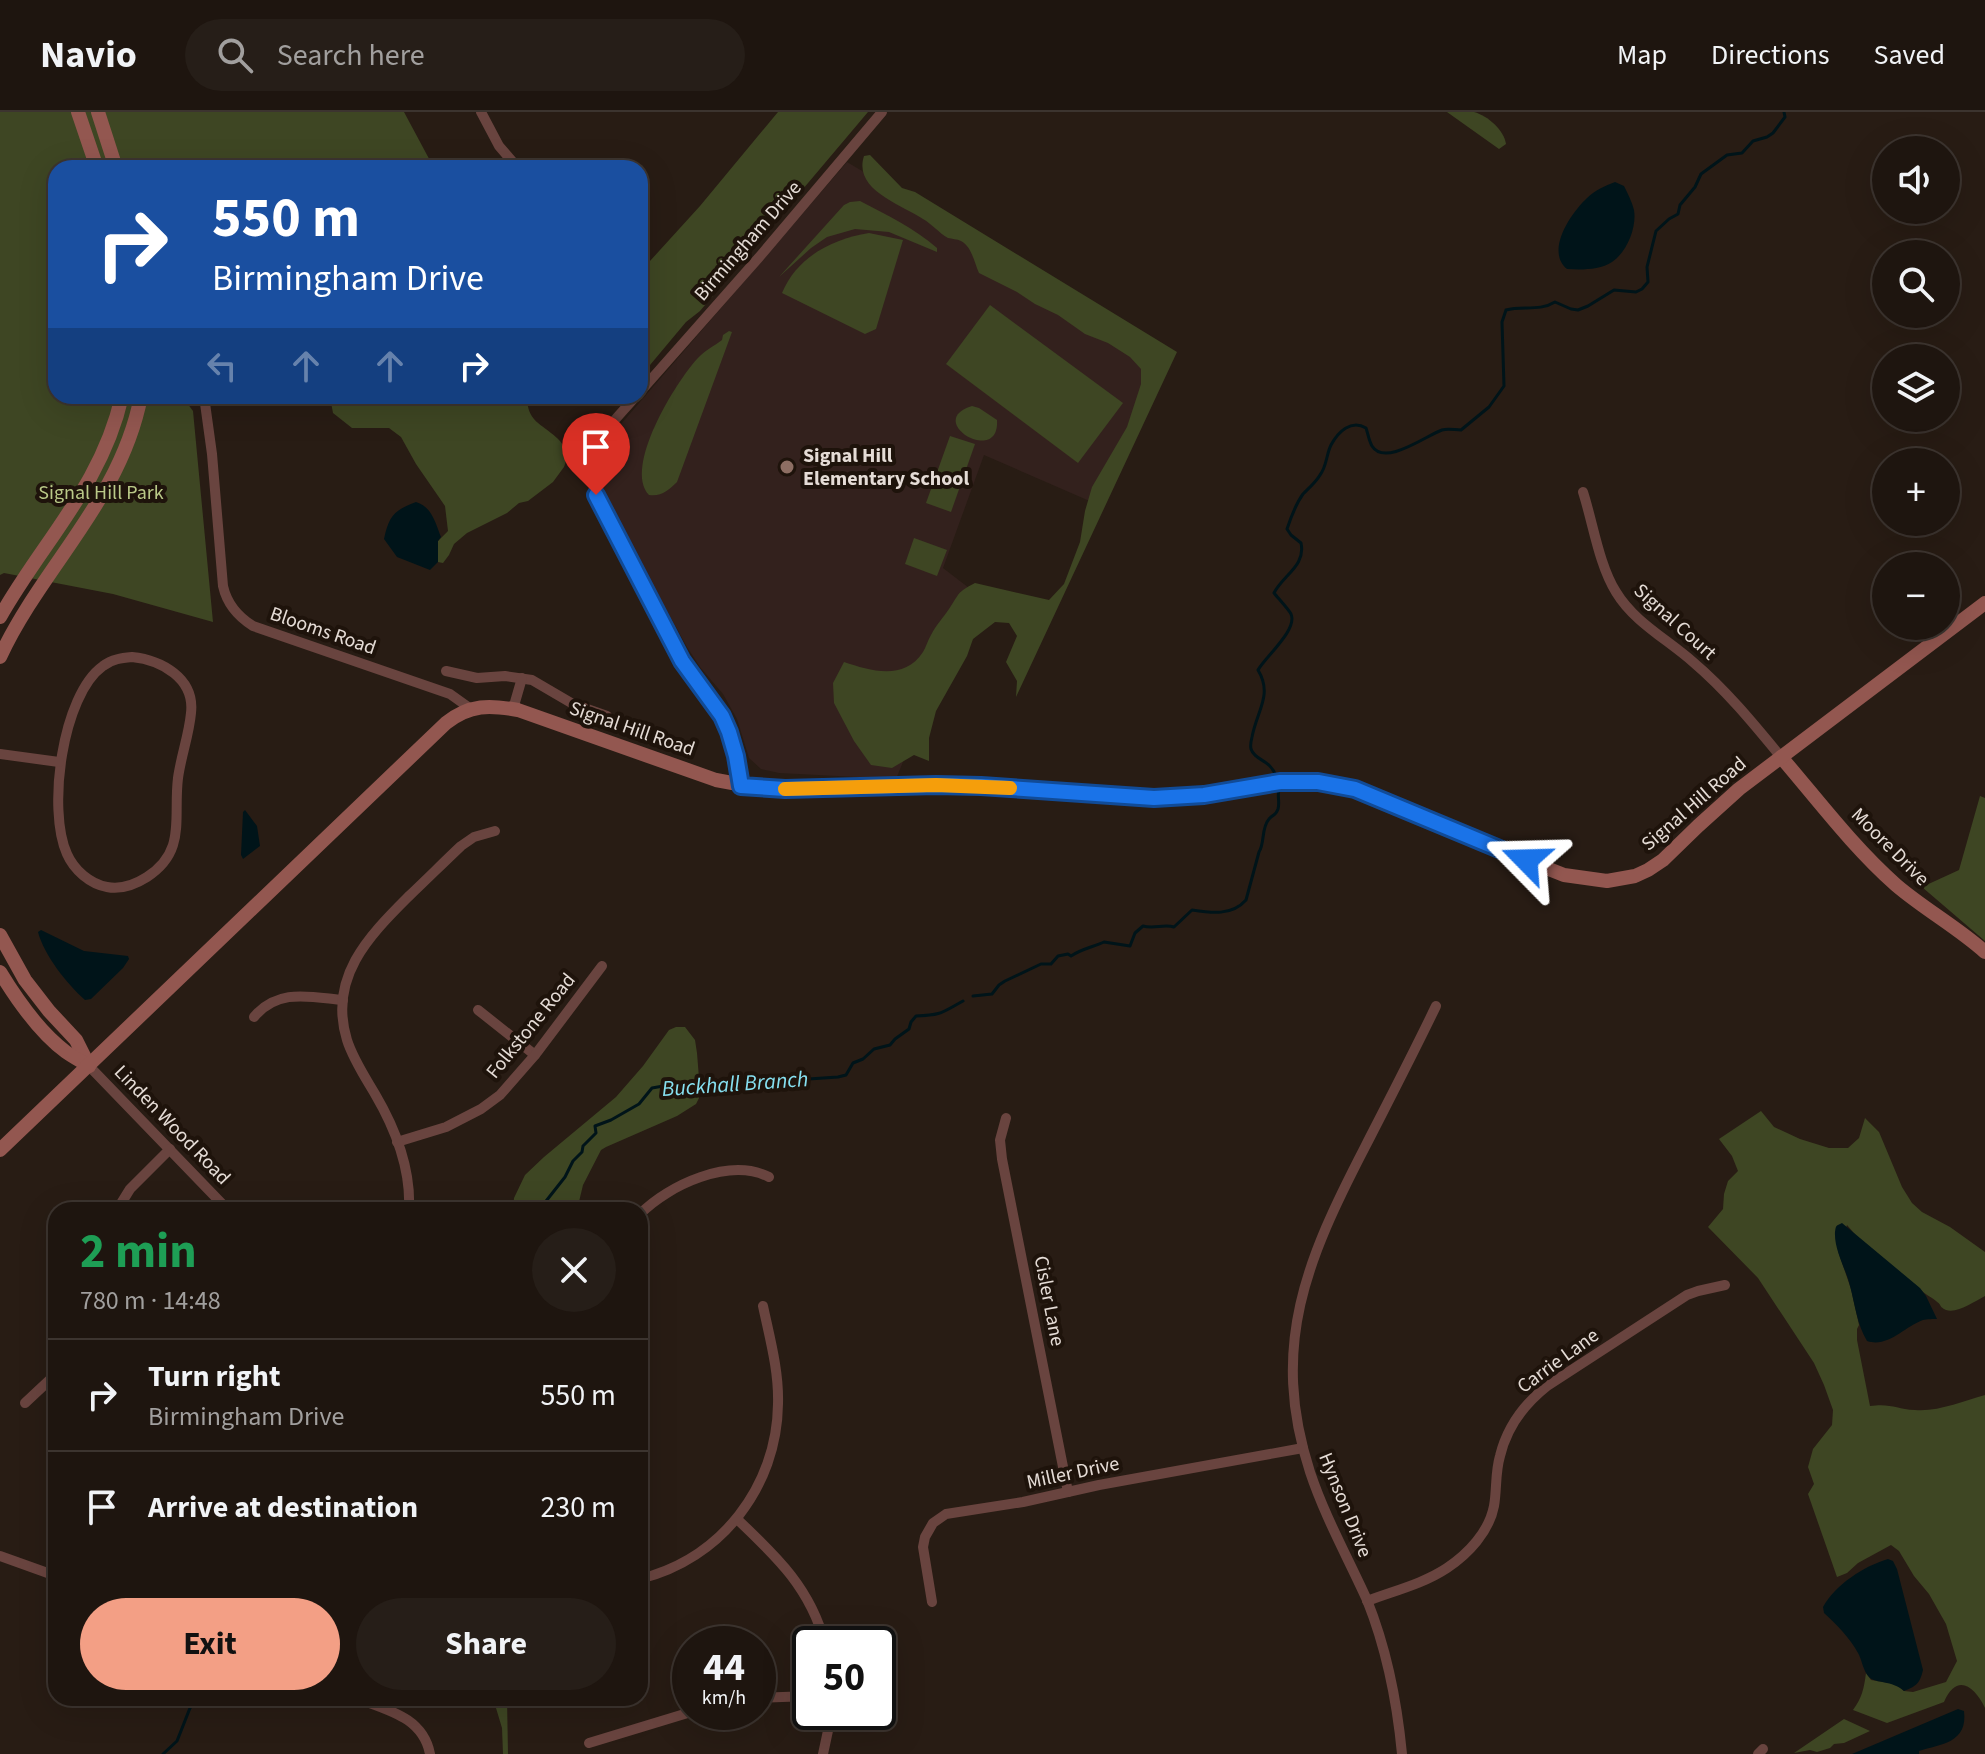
<!DOCTYPE html>
<html lang="en">
<head>
<meta charset="utf-8">
<style>
  :root { --surface:#1e150f; --page:#261e18; --text:#f1f3f6; --muted:#a19f9e; --line:#3c342f; --accent:#f39f85 }
  body { margin:0; font-family:"Source Sans 3",sans-serif; background:var(--page); color:var(--text); height:100vh; display:flex; flex-direction:column; font-size:30px; white-space:nowrap }
  * { box-sizing:border-box; margin:0 }
  p { font-size:26px; color:var(--muted) }
  .icon { flex:none; width:44px; height:44px; fill:none; stroke:currentColor; stroke-width:2; stroke-linecap:round; stroke-linejoin:round }
  .map { position:relative; flex:1; overflow:hidden }
  .details { position:absolute; left:48px; top:1090px; width:600px; height:504px; display:flex; flex-direction:column; background:var(--surface); border-radius:24px; box-shadow:0 8px 32px #0002,0 0 0 2px var(--line) }
  .details>* { flex:none }
  .guide { position:absolute; left:48px; top:48px; width:600px; height:244px; border-radius:24px; box-shadow:0 8px 32px #0002,0 0 0 2px var(--line); background:#1a4fa0; color:#fff; overflow:hidden }
  .controls { position:absolute; left:1872px; top:24px; display:grid; gap:16px }
  .controls a { display:grid; place-items:center; width:88px; height:88px; border-radius:50%; background:var(--surface); box-shadow:0 8px 32px #0002,0 0 0 2px var(--line); font-size:40px }
  .speed { position:absolute; left:672px; top:1514px; display:flex; gap:16px; font-size:40px; font-weight:700; text-align:center }
  .speed>* { display:grid; place-content:center; width:104px; height:104px; border-radius:50%; background:var(--surface); box-shadow:0 8px 32px #0002,0 0 0 2px var(--line); line-height:1 }
  .speed small { font-size:20px; font-weight:400 }
  .speed .limit { border:4px solid #111; border-radius:12px; background:#fff; color:#111 }
  .pin { position:absolute; display:grid; place-items:center; width:68px; height:68px; color:#fff; margin:-82px -34px; border-radius:50% 50% 50% 0; rotate:-45deg; box-shadow:0 0 8px #0007 }
  .pin .icon { rotate:45deg }
  .me { position:absolute; width:88px; margin:-44px; rotate:292deg; stroke-linejoin:round; filter:drop-shadow(0 0 6px #0008) }
  .turn { display:flex; align-items:center; gap:28px; height:168px; padding:0 32px; font-size:36px }
  .turn .icon { width:104px; height:104px; stroke-width:2.5 }
  .turn b { display:block; font-size:56px; line-height:68px }
  .lanes { display:flex; align-items:center; height:76px; padding:0 32px; background:#0003; justify-content:center; gap:40px; direction:ltr }
  .lanes .off { opacity:.35 }
  .round { display:grid; place-items:center; flex:none; width:84px; height:84px; border-radius:42px; background:var(--page) }
  .head { display:flex; align-items:center; justify-content:space-between; height:136px; padding:0 32px }
  h1 { font-size:48px; font-weight:700; line-height:60px; color:#1e9e55 }
  .cta { display:flex; gap:16px; margin-top:auto; padding:16px 32px }
  .cta a { flex:1; height:92px; border-radius:48px; background:var(--accent); color:#111; font-size:32px; font-weight:700; line-height:92px; text-align:center }
  .cta a+a { background:var(--page); color:var(--text) }
  ul { padding:0; list-style:none }
  li { display:flex; align-items:center; gap:24px; height:112px; padding:0 32px; border-top:2px solid var(--line) }
  li div { flex:1 }
  li b { display:block; font-size:30px }
  li em { font-style:normal }
  header { display:flex; align-items:center; gap:48px; box-sizing:border-box; height:112px; padding:0 40px; background:var(--surface); border-bottom:2px solid var(--line) }
  header strong { font-size:38px }
  nav { display:flex; gap:44px; margin-inline-start:auto; font-size:28px }
  .search { width:560px; height:72px; background:var(--page); display:flex; align-items:center; gap:20px; box-sizing:border-box; padding:0 28px; border-radius:44px; color:var(--muted); font-size:30px }
  .map>svg:first-child { display:block }
  .education { fill:#33211d }
  .green { fill:#3e4623 }
  .water { fill:#001419 }
  .lines { fill:none; stroke-linecap:round; stroke-linejoin:round }
  .stream { stroke:#001419; stroke-width:3 }
  .street { stroke:#69443f; stroke-width:10 }
  .secondary { stroke:#935750; stroke-width:14 }
  .route-casing { stroke:#114b97; stroke-width:20 }
  .route { stroke:#1a73e8; stroke-width:14 }
  .slow { stroke:#f59e0b; stroke-width:14 }
  .education-dot { fill:#8d6e63; stroke:#1e130b; stroke-width:3 }
  .labels { text-anchor:middle; dominant-baseline:central; stroke-width:8; stroke-linejoin:round; paint-order:stroke }
  .street-label { font-size:20px; fill:#e5dcd6; stroke:#1e130b }
  .poi-label { font-size:20px; font-weight:bold; fill:#e5dcd6; stroke:#1e130b; text-anchor:start }
  .park-label { font-size:20px; fill:#bac988; stroke:#1e130b }
  .water-label { font-size:22px; font-style:italic; fill:#87e1f2; stroke:#1e130b }
</style>
</head>
<body>
<header>
<strong>Navio</strong>
<div class="search"><svg class="icon" aria-label="search" viewBox="0 0 24 24"><circle cx="10" cy="10" r="6"/><path d="M15 15l6 6"/></svg>Search here</div>
<nav><a>Map</a><a>Directions</a><a>Saved</a></nav>
</header>
<div class="map">
<svg width="1985" height="1642" viewBox="0 0 1985 1642">
  <rect width="100%" height="100%" fill="#281c14"/>
  <path class="education" d="M847 50 1169 241 1101 394 984 343 943 456 973 479 896 667 779 661 761 657 749 646 737 607 723 582 700 555 687 535 609 394 599 374 595 361 596 349 602 334Z"/>
  <g class="green">
    <path d="M0 0H404L434 56H56V284H185L187 291 193 299 213 510 113 482 4 461 0 463Z"/>
    <path d="M778 0H868L700 199 686 210 640 265V160L700 94Z"/>
    <path d="M1447 0C1455 0 1466 0 1474 0 1488 4 1504 18 1506 32L1499 37Z"/>
    <path d="M870 43 902 76 915 80 1177 240 1016 585 1017 569 1006 550 1017 524 1009 511 995 510 973 527 967 544 936 599 929 626V649L914 643 892 656 871 653 854 629 834 591 833 571 844 550C871 559 904 569 923 540 926 535 928 528 931 523 936 513 943 506 949 497 960 481 956 481 975 471L1049 488 1064 472 1080 430 1085 399 1092 375 1127 315 1141 272V257L1130 245 1108 231 1085 222 1058 203 1035 192 1017 180 979 161C974 150 972 135 961 129 957 127 952 127 948 126 939 121 932 112 923 107 901 92 853 78 864 44Z"/>
    <path d="M860 89C887 103 914 116 937 136V140L889 120 855 117 827 125 811 136 779 165 844 93 850 90Z"/>
    <path d="M869 121 903 128 876 217 865 222 782 181C797 145 832 127 869 121Z"/>
    <path d="M990 193 1123 291 1078 351 946 252Z"/>
    <path d="M729 219 732 220 677 370C669 378 661 385 649 383 623 355 676 270 697 247 704 239 714 234 722 228L723 223Z"/>
    <path d="M339 284H527C527 310 541 311 557 326 562 330 565 337 568 343L564 355 553 370 528 389 519 391 507 401 467 421 454 432 449 443 443 451 438 450V429L448 419 445 394 416 352 401 325 389 316H352L333 301 330 285Z"/>
    <path d="M972 294 979 296 997 308C1000 355 923 309 972 294Z"/>
    <path d="M950 324 975 332 951 400 926 391Z"/>
    <path d="M914 426 947 438 937 464 905 452Z"/>
    <path d="M1980 684 1985 686V829L1922 775 1959 758Z"/>
    <path d="M676 915H685L695 928 697 941 699 966 697 973 699 986 696 992 677 1004 606 1035 601 1038 583 1073 577 1098H513L514 1086 525 1063 544 1045 616 985 643 954 669 918Z"/>
    <path d="M1761 999 1774 1015 1800 1027 1829 1036H1848L1859 1026 1865 1006 1879 1020 1902 1075 1912 1091 1922 1100 1950 1115 1985 1140V1184C1975 1189 1957 1202 1946 1198 1938 1194 1943 1194 1936 1189 1930 1184 1925 1183 1919 1176L1859 1127 1847 1113 1838 1139 1851 1177 1859 1213 1857 1217V1228L1870 1294C1891 1291 1896 1297 1915 1298 1938 1300 1963 1289 1985 1283V1596C1975 1575 1957 1560 1944 1590L1887 1611 1853 1598C1862 1586 1864 1576 1866 1561L1871 1568 1896 1572 1904 1579 1913 1580 1946 1570 1957 1549 1946 1512 1929 1482 1914 1464 1899 1439 1891 1433 1858 1451 1847 1461 1837 1465 1808 1382 1814 1372 1808 1355 1813 1337 1832 1313 1833 1298 1824 1273 1814 1251 1758 1166 1708 1115 1723 1097 1724 1082 1728 1069 1738 1059 1732 1044 1719 1027Z"/>
    <path d="M493 1586H507L508 1642H503L502 1616Z"/>
    <path d="M1844 1607 1870 1619 1844 1631 1834 1632 1830 1636 1817 1640 1810 1638 1794 1641Z"/>
  </g>
  <g class="water">
    <path d="M1615 70 1624 74C1628 82 1632 90 1634 98 1637 115 1627 140 1612 150 1600 158 1581 158 1567 157 1545 139 1571 101 1587 86 1595 78 1605 74 1615 70Z"/>
    <path d="M416 390C432 395 435 410 441 425L438 429V450L430 458 397 445 384 427C389 404 394 398 416 390Z"/>
    <path d="M245 698 257 714 260 734 243 747 241 743 243 700Z"/>
    <path d="M41 818 84 839 128 844 129 847 123 856 91 887 85 888C67 872 44 843 38 820Z"/>
    <path d="M1842 1111 1920 1176 1926 1184 1937 1207C1934 1207 1926 1207 1923 1208 1904 1215 1888 1236 1867 1229 1857 1212 1855 1193 1850 1174 1846 1157 1834 1138 1835 1120 1836 1113 1836 1114 1842 1111Z"/>
    <path d="M1888 1447 1893 1449 1897 1457 1923 1558C1920 1571 1917 1574 1904 1579 1892 1568 1876 1572 1869 1565 1863 1559 1862 1548 1858 1541 1850 1526 1836 1512 1824 1501L1823 1495C1835 1473 1864 1454 1888 1447Z"/>
    <path d="M1958 1597 1964 1599C1968 1631 1941 1632 1919 1639V1642H1852Z"/>
  </g>
  <g class="lines">
    <g class="stream">
      <path d="M1276 664C1270 647 1255 649 1251 637 1250 633 1251 629 1252 625 1257 598 1273 583 1258 558 1265 545 1298 518 1291 502 1289 498 1278 486 1274 481 1283 463 1306 454 1301 431L1291 423 1287 417C1291 405 1295 393 1303 382 1309 376 1316 370 1320 363 1327 354 1326 343 1331 333 1338 320 1351 307 1366 316 1368 322 1369 329 1372 334 1385 355 1427 323 1442 318 1448 316 1455 318 1461 318L1489 295 1504 274 1502 210 1506 198C1522 193 1539 200 1555 190L1571 197 1578 198 1588 194 1614 178 1636 180 1642 177 1648 170 1647 155 1656 119 1669 107 1678 102 1680 93 1695 75 1701 62 1727 43 1742 41 1753 29 1767 25 1773 21 1785 5 1784 0"/>
      <path d="M973 884 992 882 999 873 1005 869 1041 852H1051L1058 844 1068 842 1071 844C1081 837 1093 835 1104 830L1130 834 1135 821 1143 814C1154 817 1164 812 1174 815L1192 798C1211 801 1232 804 1246 788L1259 740C1265 731 1261 716 1269 707 1274 701 1275 705 1278 697 1280 690 1277 684 1279 677"/>
      <path d="M539 1098 565 1065 573 1049 582 1040 583 1034 596 1021 595 1014 611 1008 639 992 652 976 669 973 740 975 765 970 838 965 846 963 853 951 863 947 874 937 890 933 895 927 909 917 911 910 916 904C942 903 941 901 963 889"/>
      <path d="M163 1642 177 1629 190 1596 198 1586"/>
    </g>
    <g class="street">
      <path d="M481 0 499 34 518 56"/>
      <path d="M640 280 761 143 882 0"/>
      <path d="M204 284 212 342 223 474C227 492 237 504 253 514L450 582 471 597"/>
      <path d="M636 284C605 320 577 340 600 391L682 549 722 604 729 620 736 644 741 674"/>
      <path d="M1583 380C1593 411 1599 453 1616 480 1634 510 1667 527 1693 550 1726 578 1753 611 1781 645"/>
      <path d="M132 545C161 548 195 566 191 601 189 623 181 644 178 666 173 706 187 739 147 765 136 772 122 778 107 775 90 772 74 758 67 742 47 698 62 583 103 554 112 547 122 546 132 545Z"/>
      <path d="M446 559 477 566 505 564 532 568 573 592 607 604"/>
      <path d="M513 597 522 566"/>
      <path d="M0 642 59 650"/>
      <path d="M478 898 535 943"/>
      <path d="M254 905C278 876 310 885 343 888"/>
      <path d="M89 954 228 1098"/>
      <path d="M1006 1006 1000 1028 1002 1047 1068 1380"/>
      <path d="M397 1030 446 1015 481 997 500 983 535 943 602 854"/>
      <path d="M117 1098 130 1077 170 1037"/>
      <path d="M409 1098C411 1058 395 1016 375 982 365 965 353 947 347 928 328 866 368 825 408 785 426 768 443 751 461 734L474 725 495 719"/>
      <path d="M640 1102C669 1073 729 1045 769 1065"/>
      <path d="M25 1291 56 1262"/>
      <path d="M737 1407C777 1445 811 1477 825 1532"/>
      <path d="M0 1444 56 1464"/>
      <path d="M640 1467C721 1447 777 1375 778 1292 779 1259 770 1227 763 1194"/>
      <path d="M1367 1489C1393 1479 1423 1472 1447 1456 1468 1442 1489 1420 1494 1394 1497 1377 1495 1361 1500 1344 1507 1315 1523 1293 1547 1274L1687 1183 1698 1179 1725 1173"/>
      <path d="M932 1490 923 1435 925 1425 933 1411 946 1402 1023 1390 1099 1373 1303 1336"/>
      <path d="M356 1586C387 1598 423 1605 430 1642"/>
      <path d="M758 1586 810 1584"/>
      <path d="M589 1631 691 1600"/>
      <path d="M823 1642 832 1600"/>
      <path d="M1402 1642C1397 1589 1387 1538 1367 1488 1348 1446 1325 1405 1310 1360 1269 1234 1307 1147 1365 1035 1389 988 1413 942 1436 894"/>
      <path d="M1758 1642 1763 1637"/>
    </g>
    <g class="secondary">
      <path d="M78 0 97 56"/>
      <path d="M98 0 116 56"/>
      <path d="M0 505C43 429 102 373 122 284"/>
      <path d="M0 545C43 453 121 388 141 284"/>
      <path d="M1781 645C1818 688 1853 735 1896 773 1924 797 1957 815 1985 840"/>
      <path d="M0 823 25 868 49 899 76 928 89 954"/>
      <path d="M0 860C17 888 39 920 66 940 73 945 81 949 89 954"/>
      <path d="M0 1038 446 611C470 592 490 593 518 598L716 668 765 677 936 673 981 674 1154 686 1204 683 1280 670 1300 669 1336 672 1372 684 1503 739 1564 763 1607 769 1635 764 1648 758 1663 748 1698 714 1739 677 1985 491"/>
    </g>
  </g>
  <g class="lines">
    <g class="route-casing">
      <path id="route" d="M596 383 682 549 722 604 729 620 736 644 741 674 785 677 936 673 981 674 1154 686 1204 683 1280 670H1318L1355 677 1526 748"/>
    </g>
    <use href="#route" class="route"/>
    <path class="slow" d="M785 677 936 673 1010 676"/>
  </g>
  <circle class="education-dot" cx="787" cy="355" r="8"/>
  <g class="labels">
    <g class="street-label">
      <text transform="translate(748 129) rotate(-49)">Birmingham Drive</text>
      <text transform="translate(1675 510) rotate(42)">Signal Court</text>
      <text transform="translate(323 519) rotate(19)">Blooms Road</text>
      <text transform="translate(632 617) rotate(19)">Signal Hill Road</text>
      <text transform="translate(1694 692) rotate(-41)">Signal Hill Road</text>
      <text transform="translate(1890 735) rotate(45)">Moore Drive</text>
      <text transform="translate(531 914) rotate(-51)">Folkstone Road</text>
      <text transform="translate(172 1013) rotate(46)">Linden Wood Road</text>
      <text transform="translate(1049 1189) rotate(79)">Cisler Lane</text>
      <text transform="translate(1558 1249) rotate(-36)">Carrie Lane</text>
      <text transform="translate(1073 1361) rotate(-12)">Miller Drive</text>
      <text transform="translate(1345 1393) rotate(68)">Hynson Drive</text>
    </g>
    <g class="poi-label">
      <text x="803" y="344">Signal Hill<tspan x="803" dy="23">Elementary School</tspan></text>
    </g>
    <g class="park-label">
      <text x="101" y="381">Signal Hill Park</text>
    </g>
    <g class="water-label">
      <text transform="translate(735 972) rotate(-4)">Buckhall Branch</text>
    </g>
  </g>
</svg>
<div class="controls">
<a><svg class="icon" aria-label="sound" viewBox="0 0 24 24"><path d="M4 9h4l5-4v14l-5-4H4zM17 9q2 3 0 6"/></svg></a>
<a><svg class="icon" aria-label="search" viewBox="0 0 24 24"><circle cx="10" cy="10" r="6"/><path d="M15 15l6 6"/></svg></a>
<a><svg class="icon" aria-label="layers" viewBox="0 0 24 24"><path d="M12 4l9 5-9 5-9-5zM3 14l9 5 9-5"/></svg></a>
<a>+</a>
<a>−</a>
</div>
<div class="speed"><div>44<small>km/h</small></div><div class="limit">50</div></div>
<div class="pin" style="left:596px;top:383px;background:#d93025"><svg class="icon" aria-label="arrive" viewBox="0 0 24 24"><path d="M6 21V4h12l-3 4 3 4H6"/></svg></div>
<svg class="me" style="left:1526px;top:748px" viewBox="-20 -20 40 40"><path d="M0-17L14 15 0 8-14 15z" fill="#1a73e8" stroke="#fff" stroke-width="4"/></svg>
<div class="guide">
<div class="turn"><svg class="icon" aria-label="right" viewBox="0 0 24 24"><path d="M7 20v-9h11M14 6l5 5-5 5"/></svg><div><b>550 m</b>Birmingham Drive</div></div>
<div class="lanes"><svg class="icon off" aria-label="left" viewBox="0 0 24 24"><path d="M17 20v-9H6M10 6l-5 5 5 5"/></svg><svg class="icon off" aria-label="ahead" viewBox="0 0 24 24"><path d="M12 20V5M6 11l6-6 6 6"/></svg><svg class="icon off" aria-label="ahead" viewBox="0 0 24 24"><path d="M12 20V5M6 11l6-6 6 6"/></svg><svg class="icon" aria-label="right" viewBox="0 0 24 24"><path d="M7 20v-9h11M14 6l5 5-5 5"/></svg></div>
</div>
<section class="details">
<div class="head"><div><h1>2 min</h1><p>780 m · 14:48</p></div><a class="round"><svg class="icon" aria-label="close" viewBox="0 0 24 24"><path d="M6 6l12 12M18 6L6 18"/></svg></a></div>
<ul>
<li><svg class="icon" aria-label="right" viewBox="0 0 24 24"><path d="M7 20v-9h11M14 6l5 5-5 5"/></svg><div><b>Turn right</b><p>Birmingham Drive</p></div><em>550 m</em></li>
<li><svg class="icon" aria-label="arrive" viewBox="0 0 24 24"><path d="M6 21V4h12l-3 4 3 4H6"/></svg><div><b>Arrive at destination</b></div><em>230 m</em></li>
</ul>
<div class="cta"><a>Exit</a><a>Share</a></div>
</section>
</div>
</body>
</html>
